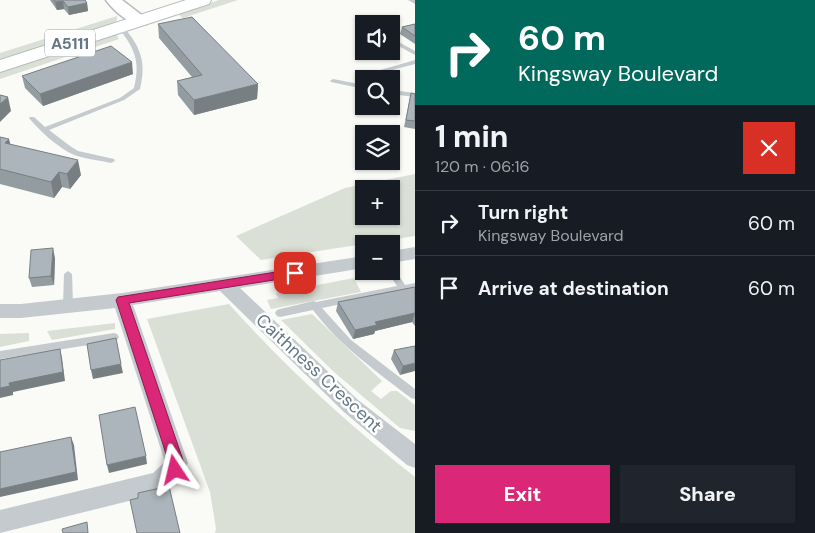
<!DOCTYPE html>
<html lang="en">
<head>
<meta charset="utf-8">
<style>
  :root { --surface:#171b24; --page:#20242c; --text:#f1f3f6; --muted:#9ea1a6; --line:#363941; --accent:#db2777 }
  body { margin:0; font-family:"DM Sans",sans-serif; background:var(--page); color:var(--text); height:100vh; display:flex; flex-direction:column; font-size:19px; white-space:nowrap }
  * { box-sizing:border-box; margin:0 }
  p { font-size:16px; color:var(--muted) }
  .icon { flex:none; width:28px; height:28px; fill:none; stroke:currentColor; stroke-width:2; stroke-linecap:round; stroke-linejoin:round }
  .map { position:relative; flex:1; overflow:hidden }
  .side { display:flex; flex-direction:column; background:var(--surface); width:400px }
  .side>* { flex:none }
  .guide { background:#00695c; color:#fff; overflow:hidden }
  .fabs { position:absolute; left:355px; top:15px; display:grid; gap:10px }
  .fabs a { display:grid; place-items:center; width:45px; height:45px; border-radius:0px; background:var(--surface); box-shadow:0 1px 4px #0004; font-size:25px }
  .pin { position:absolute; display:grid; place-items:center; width:42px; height:42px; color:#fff; margin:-21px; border-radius:10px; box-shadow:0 2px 8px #0006 }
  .me { position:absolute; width:55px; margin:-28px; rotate:350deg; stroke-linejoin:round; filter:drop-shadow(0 0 4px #0008) }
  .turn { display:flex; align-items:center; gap:18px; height:105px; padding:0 20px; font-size:22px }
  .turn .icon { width:65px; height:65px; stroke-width:2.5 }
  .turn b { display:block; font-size:35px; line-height:42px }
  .round { display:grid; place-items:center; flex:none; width:52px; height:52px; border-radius:0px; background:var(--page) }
  .head { display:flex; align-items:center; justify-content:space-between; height:85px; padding:0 20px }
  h1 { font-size:30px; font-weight:800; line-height:38px }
  .primary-button { display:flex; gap:10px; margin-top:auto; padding:10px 20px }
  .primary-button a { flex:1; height:58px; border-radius:0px; background:var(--accent); color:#fff; font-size:20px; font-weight:800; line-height:58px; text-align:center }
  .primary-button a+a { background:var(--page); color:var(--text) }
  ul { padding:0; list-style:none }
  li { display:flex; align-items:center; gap:15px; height:65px; padding:0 20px; border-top:1px solid var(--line) }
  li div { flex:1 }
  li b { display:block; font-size:19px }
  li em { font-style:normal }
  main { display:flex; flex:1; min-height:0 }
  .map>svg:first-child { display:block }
  .green { fill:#dae0d6; fill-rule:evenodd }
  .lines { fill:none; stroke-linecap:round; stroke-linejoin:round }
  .secondary-casing { stroke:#b7bdc2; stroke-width:3 }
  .highway-casing { stroke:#b7bcbf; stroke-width:2 }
  .lane { fill:#c4cacd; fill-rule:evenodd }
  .street { fill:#c4cacd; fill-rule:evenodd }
  .secondary { fill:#fff; fill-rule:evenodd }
  .highway { fill:#fff; fill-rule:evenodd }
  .wall { fill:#939ca1 }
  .shaded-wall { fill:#787f83 }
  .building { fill:#abb5bb; stroke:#787f83 }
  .route { fill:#db2777; stroke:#8e194d }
  .labels { text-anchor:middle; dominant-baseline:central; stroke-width:5; stroke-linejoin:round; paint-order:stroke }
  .shield { fill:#fff; stroke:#92a0a9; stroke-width:1 }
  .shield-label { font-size:16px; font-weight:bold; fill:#637784 }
  .street-label { font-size:18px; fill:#637784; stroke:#fff }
</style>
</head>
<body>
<main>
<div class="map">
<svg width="415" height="533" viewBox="0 0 415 533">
  <rect width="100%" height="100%" fill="#fafaf7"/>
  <g class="green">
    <path d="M219 0H238L183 18 178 14Z"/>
    <path d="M117 16V20L114 23 0 60V53Z"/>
    <path d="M116 33 119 39 0 79V72Z"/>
    <path d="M415 174V236L261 260 236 236 345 188ZM364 189H391V216H364Z"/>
    <path d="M354 278 361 292 271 309 267 300 278 298 276 293Z"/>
    <path d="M229 304C285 367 349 425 415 477V533H215L216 529 210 492 147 319Z"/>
    <path d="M312 314 382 381 371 391 381 399 391 391H397L415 405V431L400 428 334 372 281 320Z"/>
    <path d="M115 323V329L52 340 47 331Z"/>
    <path d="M29 333V341L0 347V334Z"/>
  </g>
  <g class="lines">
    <g class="secondary-casing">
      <path id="secondary" d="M106 0H122L148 20 146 24C131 27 114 11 106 0Z"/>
    </g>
    <g class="highway-casing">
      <path id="highway" d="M186 0H211L209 4 0 72V60Z"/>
    </g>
    <g class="lane">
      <path d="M408 0H415V4Z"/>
      <path d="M118 25H122C140 46 147 61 140 89L124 100 49 130 70 146 78 151 114 159 115 161 111 163C99 160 83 159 72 154 56 146 40 131 29 118L30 117H34L45 127 120 98 134 88C141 61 134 47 117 26Z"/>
      <path d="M393 41H397L415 51V55L393 43Z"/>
      <path d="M415 60V64L381 73 375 79H368L377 71Z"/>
      <path d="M333 79 364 85V89L331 82 330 81Z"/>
      <path d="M391 90 415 93V97L391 94Z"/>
      <path d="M391 267 394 268 405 285 415 283V289L322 308 351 340 415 389V399L411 398C376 371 340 346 313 310L280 317 277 316 275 313 277 310 280 309 314 301 316 302 397 286 387 271H391Z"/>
      <path d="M68 271 72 274 73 306 71 308H65L63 306 64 274Z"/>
      <path d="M114 333 117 334 119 337 117 340 114 341 0 359V351Z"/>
    </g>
    <g class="street">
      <path d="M415 247V259L391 263V251Z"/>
      <path d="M364 256V268L240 288 358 400 415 444V468L407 465 344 412 220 291 133 305 188 463 177 483 157 494 0 533V510L153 473 165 462 115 308 21 318H0V304H21L122 293Z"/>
    </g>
    <use href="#secondary" class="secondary"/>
    <use href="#highway" class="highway"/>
  </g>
  <g class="wall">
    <path d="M50 0H85L87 3 88 11 69 15 64 9 57 10Z"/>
    <path d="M158 24 258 84 257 99 194 115 178 95 177 81 192 77 159 38Z"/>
    <path d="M415 24V44L400 34 402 27Z"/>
    <path d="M133 74 43 106 25 88 22 76Z"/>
    <path d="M411 93 415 94V129L404 127Z"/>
    <path d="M0 137 10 144 81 175 70 189 62 187 54 198 0 184Z"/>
    <path d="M55 258 54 285 32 287 29 278Z"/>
    <path d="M415 287V326L412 322 375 331 374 334 353 339 336 311 338 302Z"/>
    <path d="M415 346 400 375 391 359 394 350Z"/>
  </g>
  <g class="shaded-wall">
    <path d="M63 1 64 9 57 10 55 2Z"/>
    <path d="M87 3 88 11 69 15 68 7Z"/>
    <path d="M132 62 133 74 43 106 40 94Z"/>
    <path d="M258 84 257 99 194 115V100Z"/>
    <path d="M8 97 11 111 0 122V104Z"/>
    <path d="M9 139 13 154 5 143Z"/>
    <path d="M78 160 81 175 70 189 67 174Z"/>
    <path d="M59 172 62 187 54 198 51 182Z"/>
    <path d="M53 248 55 258 54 285 51 276Z"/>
    <path d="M415 313 412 322 375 331 374 334 353 339 355 330 375 322Z"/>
    <path d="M60 349 62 358 65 381 13 392V395L0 398V388Z"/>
    <path d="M415 363V371L400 375 403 366Z"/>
    <path d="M121 364 123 373 93 379 91 370Z"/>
    <path d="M71 437 74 445 78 480 0 497V489Z"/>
    <path d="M146 456 147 464 109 473 107 465Z"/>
  </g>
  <g class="building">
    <path d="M54 0H85L87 3 68 7 63 1 55 2Z"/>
    <path d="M192 17 258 84 194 100 177 81 202 75 158 24Z"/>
    <path d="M415 24V36L402 27Z"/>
    <path d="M111 46 132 62 40 94 22 76Z"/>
    <path d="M411 93 415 94V121L406 120Z"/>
    <path d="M0 95 8 97 0 104Z"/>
    <path d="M0 137 9 139 5 143 78 160 67 174 59 172 51 182 0 169Z"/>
    <path d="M53 248 51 276 29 278 31 250Z"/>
    <path d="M415 287V313L375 322 377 325 355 330 338 302Z"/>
    <path d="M116 338 121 364 91 370 87 344Z"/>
    <path d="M415 346V363L403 366 394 350Z"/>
    <path d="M60 349 63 372 9 383 10 386 0 388V360Z"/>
    <path d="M135 407 146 456 107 465 99 415Z"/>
    <path d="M71 437 76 472 0 489V452Z"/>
    <path d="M169 486 180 533H137L130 500 138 498V493Z"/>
    <path d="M87 522 88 533H63L62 529Z"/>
  </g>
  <path class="route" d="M295 269 299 270 300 273 299 276 129 303 184 463 180 474 175 476 169 474 167 470 169 463 116 300 118 297Z"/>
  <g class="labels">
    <rect class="shield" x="45" y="29.5" width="50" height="27" rx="4"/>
    <g class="shield-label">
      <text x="70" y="43">A5111</text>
    </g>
    <g class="street-label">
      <text transform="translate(319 373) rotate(43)">Caithness Crescent</text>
    </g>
  </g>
</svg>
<div class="fabs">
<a><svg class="icon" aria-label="sound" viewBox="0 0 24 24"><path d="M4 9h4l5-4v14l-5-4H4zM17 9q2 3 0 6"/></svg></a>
<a><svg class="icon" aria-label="search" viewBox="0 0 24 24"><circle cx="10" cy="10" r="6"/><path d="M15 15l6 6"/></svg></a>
<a><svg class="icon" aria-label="layers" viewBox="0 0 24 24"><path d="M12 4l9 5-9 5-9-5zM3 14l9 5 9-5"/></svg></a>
<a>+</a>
<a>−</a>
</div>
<div class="pin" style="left:295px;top:273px;background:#d93025"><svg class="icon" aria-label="arrive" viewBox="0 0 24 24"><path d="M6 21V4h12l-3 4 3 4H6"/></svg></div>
<svg class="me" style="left:175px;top:470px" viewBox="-20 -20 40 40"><path d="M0-17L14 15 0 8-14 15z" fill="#db2777" stroke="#fff" stroke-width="4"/></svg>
</div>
<section class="side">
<div class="guide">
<div class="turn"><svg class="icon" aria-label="right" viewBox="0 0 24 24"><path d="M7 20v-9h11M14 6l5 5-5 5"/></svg><div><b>60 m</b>Kingsway Boulevard</div></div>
</div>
<div class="head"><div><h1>1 min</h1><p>120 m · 06:16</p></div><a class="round" style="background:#d93025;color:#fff"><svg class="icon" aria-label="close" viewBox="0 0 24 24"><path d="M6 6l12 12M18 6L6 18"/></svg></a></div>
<ul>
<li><svg class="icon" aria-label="right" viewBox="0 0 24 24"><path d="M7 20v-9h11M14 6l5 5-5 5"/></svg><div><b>Turn right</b><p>Kingsway Boulevard</p></div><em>60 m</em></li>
<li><svg class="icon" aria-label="arrive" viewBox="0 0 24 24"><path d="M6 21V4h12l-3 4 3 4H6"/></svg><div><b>Arrive at destination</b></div><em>60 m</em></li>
</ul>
<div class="primary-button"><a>Exit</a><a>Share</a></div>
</section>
</main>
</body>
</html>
